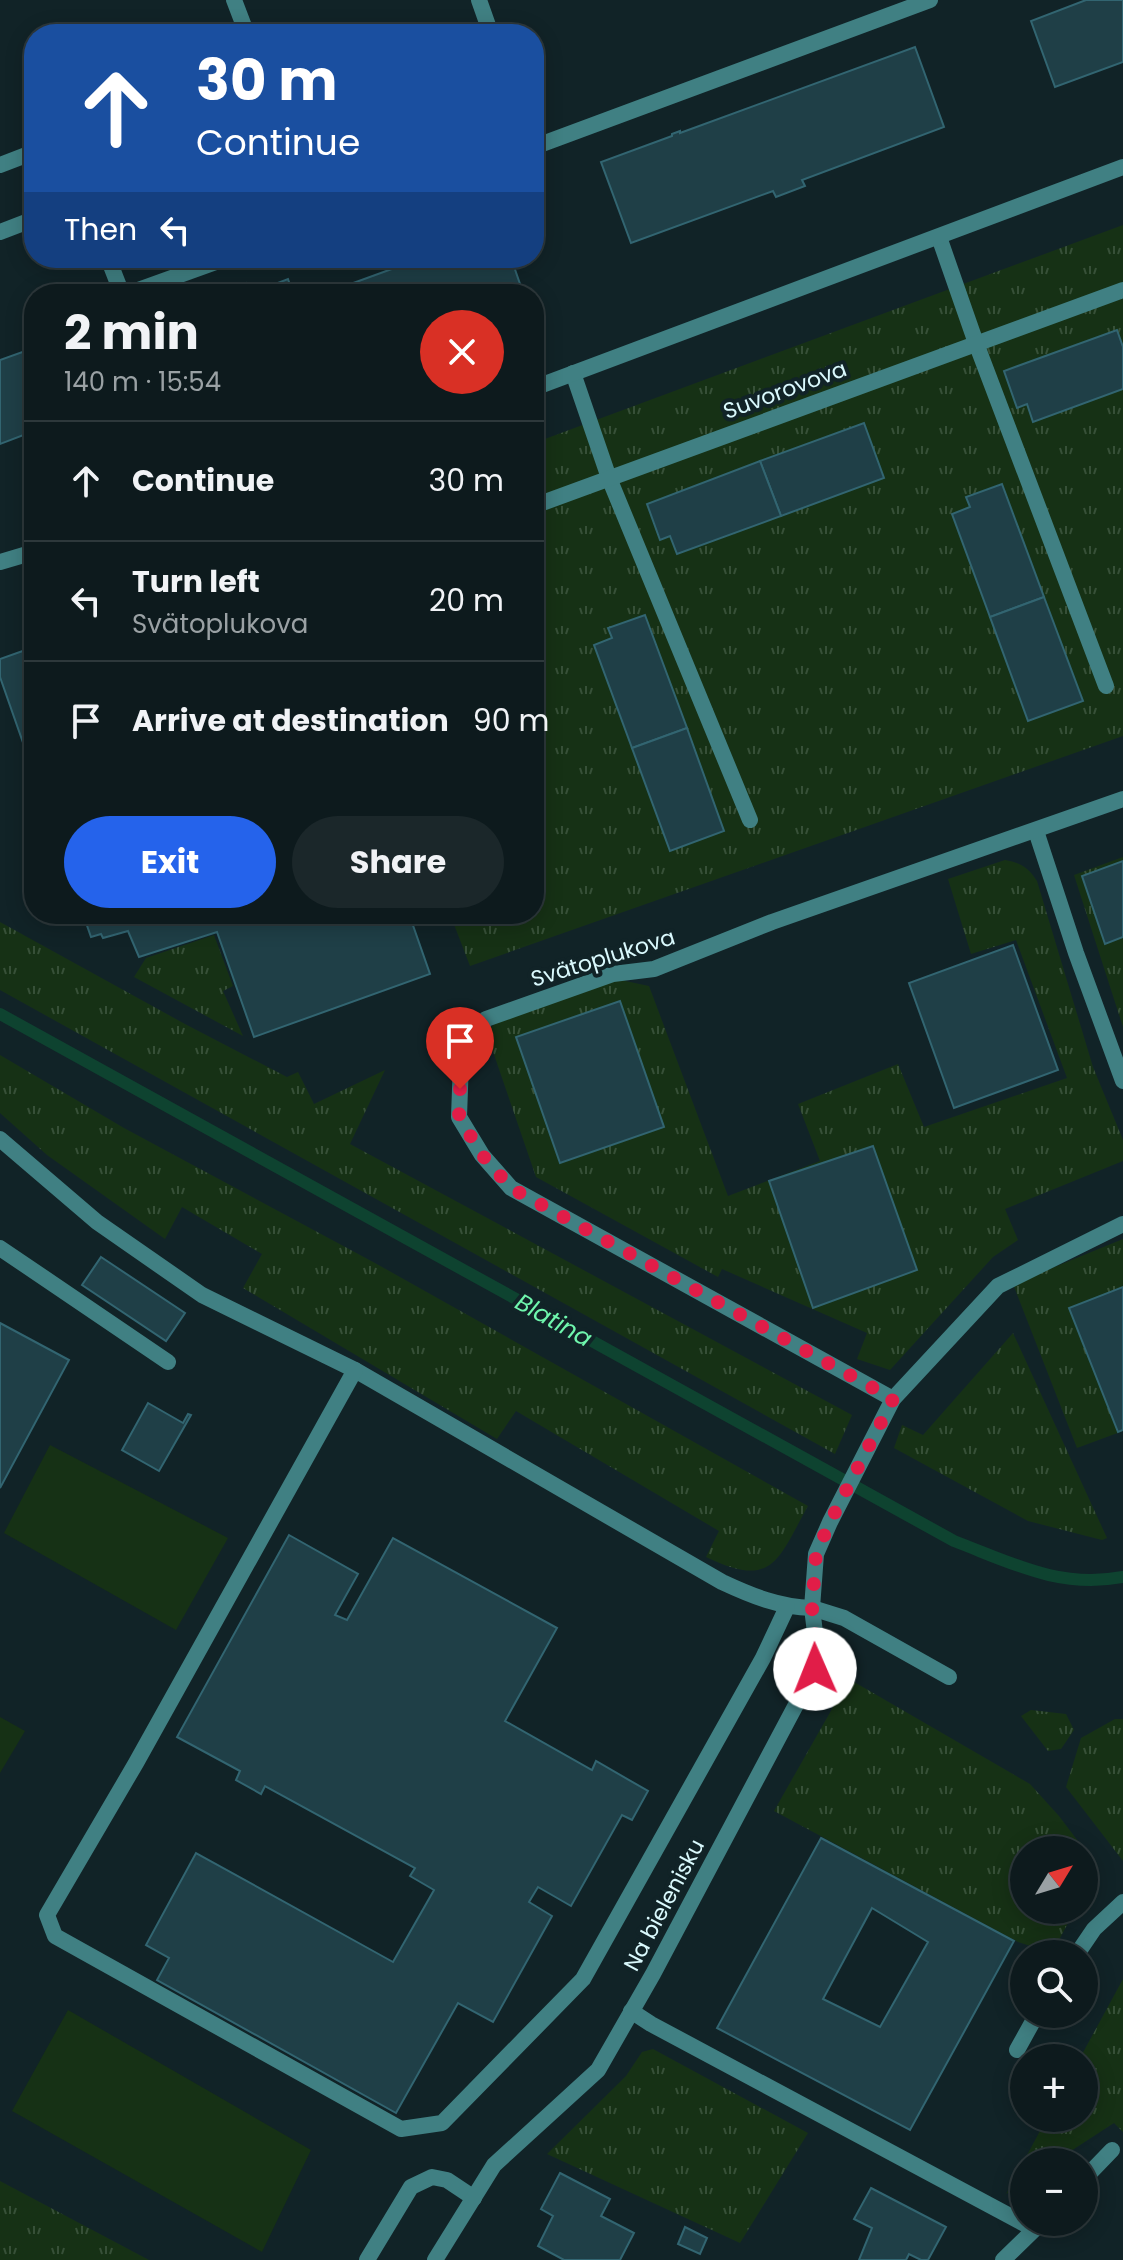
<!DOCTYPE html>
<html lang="en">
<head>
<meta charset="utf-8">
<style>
  :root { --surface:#0d1a1d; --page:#1b272a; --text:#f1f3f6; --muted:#9aa1a4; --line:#2d383b; --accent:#2563eb }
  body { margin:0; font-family:Poppins,sans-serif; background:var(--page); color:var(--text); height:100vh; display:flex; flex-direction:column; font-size:30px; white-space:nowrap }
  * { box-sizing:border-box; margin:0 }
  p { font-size:26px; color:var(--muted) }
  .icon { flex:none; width:44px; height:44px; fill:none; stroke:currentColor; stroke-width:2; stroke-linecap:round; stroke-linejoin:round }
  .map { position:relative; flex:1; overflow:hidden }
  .drawer { position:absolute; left:24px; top:284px; width:520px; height:640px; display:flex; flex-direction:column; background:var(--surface); border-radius:32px; box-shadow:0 4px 20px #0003,0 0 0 2px var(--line) }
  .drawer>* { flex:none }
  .guide { position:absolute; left:24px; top:24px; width:520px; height:244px; border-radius:32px; box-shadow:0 4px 20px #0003,0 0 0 2px var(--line); background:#1a4fa0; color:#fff; overflow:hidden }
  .needle { width:52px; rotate:52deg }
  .fabs { position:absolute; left:1010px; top:1836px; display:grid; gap:16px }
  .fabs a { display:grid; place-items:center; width:88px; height:88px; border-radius:50%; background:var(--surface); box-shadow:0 4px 20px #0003,0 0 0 2px var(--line); font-size:40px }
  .pin { position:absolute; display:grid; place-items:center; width:68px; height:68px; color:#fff; margin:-82px -34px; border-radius:50% 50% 50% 0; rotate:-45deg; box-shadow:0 0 8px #0007 }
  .pin .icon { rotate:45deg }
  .me { position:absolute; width:88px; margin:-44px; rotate:359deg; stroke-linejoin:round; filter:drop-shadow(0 0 6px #0008) }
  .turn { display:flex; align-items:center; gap:28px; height:168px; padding:0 40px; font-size:36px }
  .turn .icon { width:104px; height:104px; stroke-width:2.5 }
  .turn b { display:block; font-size:56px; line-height:68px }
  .then { display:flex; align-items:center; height:76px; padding:0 40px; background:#0003; gap:16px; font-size:30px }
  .round { display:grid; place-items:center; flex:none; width:84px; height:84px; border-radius:42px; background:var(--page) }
  .summary { display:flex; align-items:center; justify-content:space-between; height:136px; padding:0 40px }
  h1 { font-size:48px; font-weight:700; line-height:60px }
  .button { display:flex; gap:16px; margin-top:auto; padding:16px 40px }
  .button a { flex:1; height:92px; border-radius:48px; background:var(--accent); color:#fff; font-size:32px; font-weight:700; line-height:92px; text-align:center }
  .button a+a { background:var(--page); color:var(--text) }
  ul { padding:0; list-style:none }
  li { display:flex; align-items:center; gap:24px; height:120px; padding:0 40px; border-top:2px solid var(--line) }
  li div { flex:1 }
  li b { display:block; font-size:30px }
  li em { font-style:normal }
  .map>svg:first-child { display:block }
  .grass { fill:url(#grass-tufts) }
  .pitch { fill:#163115 }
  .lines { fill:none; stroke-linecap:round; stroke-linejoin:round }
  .stream { stroke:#0e4330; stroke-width:12 }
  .building { fill:#1f3f47; stroke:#326571; stroke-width:2; fill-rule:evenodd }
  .lane { stroke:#408083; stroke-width:16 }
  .street { stroke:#408083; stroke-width:16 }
  .route { stroke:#e11d48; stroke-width:14; stroke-dasharray:0 25.2 }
  .labels { text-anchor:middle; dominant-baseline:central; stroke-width:8; stroke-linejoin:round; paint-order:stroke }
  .street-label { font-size:22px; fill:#daf9fd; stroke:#112327 }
  .water-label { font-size:24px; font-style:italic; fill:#6ff6ad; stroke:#112327 }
</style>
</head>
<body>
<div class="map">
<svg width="1123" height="2260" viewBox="0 0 1123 2260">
  <defs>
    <pattern id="grass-tufts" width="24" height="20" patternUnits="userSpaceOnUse" patternTransform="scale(2)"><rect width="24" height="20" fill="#163115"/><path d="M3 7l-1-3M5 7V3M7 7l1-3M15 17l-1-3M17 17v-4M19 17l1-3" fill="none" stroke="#375038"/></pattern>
  </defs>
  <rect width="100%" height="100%" fill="#112327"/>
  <g class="grass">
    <path d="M1123 225V736L470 966 450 914H534V443Z"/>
    <path d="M1123 857V1027L1074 875Z"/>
    <path d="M1005 860C1021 863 1028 867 1037 881L1093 1067 1123 1140V1161L1005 1209 1018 1240 993 1257 890 1370 857 1359 867 1333 722 1269 718 1277 536 1177 489 1040 491 1027 497 1021 616 979 649 986 728 1196 820 1161 798 1104 898 1064 924 1127 1067 1078 1016 940 971 954 948 879Z"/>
    <path d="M0 922 185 1024 287 1077 298 1072 314 1104 385 1070 350 1144 852 1415 835 1454 0 990Z"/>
    <path d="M214 935 233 986 223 991 243 1036 134 977 146 958Z"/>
    <path d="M0 1055 124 1128 375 1263 808 1506C778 1559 774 1590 706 1557L719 1531 516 1411 497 1439 243 1288 262 1254 182 1207 165 1239 47 1155 0 1113Z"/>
    <path d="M1123 1239V1431L1077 1448 1013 1284Z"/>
    <path d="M1013 1333 1107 1538 1102 1540 1028 1521 894 1448 902 1425 923 1435Z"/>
    <path d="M849 1679 1030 1784 1059 1816 1090 1857V1883L1084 1894V1850H1024V1910H1075L1052 1953 1018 1942 774 1811Z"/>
    <path d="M1031 1710 1066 1714 1074 1730 1061 1749 1048 1751 1021 1716Z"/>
    <path d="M1115 1719H1123V1861L1066 1787 1081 1738Z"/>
    <path d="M1123 1979V2132L1114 2123 1054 2162H1024V2182L1006 2194 1047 2118H1084V2058H1080Z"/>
    <path d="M653 2049 808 2133 740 2243 547 2154 626 2076 642 2052Z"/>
    <path d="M0 2181 149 2260H0Z"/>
  </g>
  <g class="pitch">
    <path d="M50 1445 228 1538 176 1630 4 1533Z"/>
    <path d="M0 1717 25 1731 0 1773Z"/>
    <path d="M68 2010 311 2150 262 2252 12 2111Z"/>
  </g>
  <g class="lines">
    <path class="stream" d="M0 1014 954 1541C1012 1563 1059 1589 1123 1577"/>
  </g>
  <g class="building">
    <path d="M1086 0H1123V62L1055 87 1031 21Z"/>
    <path d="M915 47 944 127 802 180 805 186 776 197 773 191 631 243 601 162 672 136V134L680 131V133Z"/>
    <path d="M422 258H511L520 284 492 294H323Z"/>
    <path d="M288 279 293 294H223L222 293 246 283 249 294Z"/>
    <path d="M1117 330 1123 347V389L1033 422 1027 404 1017 408 1004 371Z"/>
    <path d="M28 350 34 365V431L0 444V360Z"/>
    <path d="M864 423 884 478 781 516 760 461Z"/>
    <path d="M760 461 781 516 677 554 670 536 660 540 647 504Z"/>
    <path d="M1002 484 1044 597 990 617 952 514 970 507 966 497Z"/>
    <path d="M1044 597 1083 701 1028 721 990 617Z"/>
    <path d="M645 615 687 728 632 748 594 645 612 638 608 628Z"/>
    <path d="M34 647V774L0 677V659Z"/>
    <path d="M687 728 724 831 670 851 632 748Z"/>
    <path d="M1123 861V937L1105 944 1082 876Z"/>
    <path d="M83 914H409L430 974 254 1037 217 932 139 957 128 931 103 938 101 934 91 937Z"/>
    <path d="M1013 945 1058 1070 954 1108 909 983Z"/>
    <path d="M620 1001 664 1127 560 1163 516 1037Z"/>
    <path d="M873 1146 917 1270 813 1308 769 1181Z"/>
    <path d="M101 1257 185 1313 166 1341 82 1285Z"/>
    <path d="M1123 1287V1430L1118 1432 1069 1308Z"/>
    <path d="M0 1323 69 1360 0 1488Z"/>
    <path d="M148 1403 183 1423 188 1414 191 1415 159 1471 122 1450Z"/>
    <path d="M289 1535 358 1574 335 1615 347 1620 393 1538 557 1628 505 1721 592 1770 596 1761 648 1791 632 1820 622 1815 571 1906 538 1887 529 1902 552 1916 493 2022 458 2003 396 2113 157 1980 169 1958 146 1945 196 1853 393 1962 434 1890 410 1876 415 1868 265 1786 261 1794 236 1780 240 1771 177 1737Z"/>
    <path d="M821 1838 1014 1941 910 2130 717 2028ZM872 1908 928 1942 880 2027 823 1999Z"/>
    <path d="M560 2173 610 2199 601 2216 634 2233 620 2260H564L538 2246 553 2216 541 2209Z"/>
    <path d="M871 2188 946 2227 928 2260H921L909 2254 906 2260H859L872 2228 854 2219Z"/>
    <path d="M685 2227 707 2238 700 2254 678 2244Z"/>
  </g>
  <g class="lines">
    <g class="lane">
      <path d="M234 0 247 34"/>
      <path d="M479 0 491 34"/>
      <path d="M534 147 930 0"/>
      <path d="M0 165 34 152"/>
      <path d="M0 232 34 219"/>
      <path d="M939 237 976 343 1106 686"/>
      <path d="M108 258 122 294"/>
      <path d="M127 294 227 258"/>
      <path d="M573 373 609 478 750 820"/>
      <path d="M534 506 1123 290"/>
      <path d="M0 1139 97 1222 202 1295 355 1370 722 1582C752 1596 779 1607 812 1608"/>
      <path d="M0 1248 168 1362"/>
      <path d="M355 1370 136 1763 47 1915 55 1936 401 2129 442 2123 583 1979 763 1658 787 1607"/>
      <path d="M1077 1954 1094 1929 1123 1902"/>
      <path d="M1017 2050 1037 2014"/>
      <path d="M367 2260 411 2187 432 2177 447 2180 474 2198"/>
    </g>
    <g class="street">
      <path d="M534 388 1123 167"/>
      <path d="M0 562 34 552"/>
      <path d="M1036 831 1076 953 1123 1081"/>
      <path d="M893 1399 511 1188 482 1155 459 1117 461 1061 486 1019 613 974 654 969 772 922 1123 799"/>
      <path d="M812 1608 844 1618 949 1677"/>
      <path d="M631 2011 651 2024 1034 2229"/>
      <path d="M1084 2179 1112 2150"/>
      <path d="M435 2260 494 2165 598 2070 653 1974 815 1669 817 1649 812 1608 816 1554 830 1522 893 1399 998 1286 1123 1224"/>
      <path d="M1003 2260 1041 2223"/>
    </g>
  </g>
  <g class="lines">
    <path class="route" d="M460 1089 459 1117 482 1155 511 1188 893 1399 830 1522 816 1554 812 1608 817 1649 815 1669"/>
  </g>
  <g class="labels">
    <g class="street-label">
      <text transform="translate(785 390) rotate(-20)">Suvorovova</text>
      <text transform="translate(603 958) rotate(-17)">Svätoplukova</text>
      <text transform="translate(664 1905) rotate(-62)">Na bielenisku</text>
    </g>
    <g class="water-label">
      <text transform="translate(554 1320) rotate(29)">Blatina</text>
    </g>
  </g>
</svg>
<div class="fabs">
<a><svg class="needle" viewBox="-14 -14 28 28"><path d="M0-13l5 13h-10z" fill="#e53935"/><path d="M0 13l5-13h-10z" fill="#9aa1a4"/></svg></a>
<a><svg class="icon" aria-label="search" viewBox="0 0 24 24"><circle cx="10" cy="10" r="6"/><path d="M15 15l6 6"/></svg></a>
<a>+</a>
<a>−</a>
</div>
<div class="pin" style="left:460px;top:1089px;background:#d93025"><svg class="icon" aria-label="arrive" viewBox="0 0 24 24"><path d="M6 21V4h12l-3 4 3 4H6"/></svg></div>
<svg class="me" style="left:815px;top:1669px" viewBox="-20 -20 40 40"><circle r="19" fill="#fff"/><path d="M0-13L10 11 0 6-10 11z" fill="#e11d48"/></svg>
<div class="guide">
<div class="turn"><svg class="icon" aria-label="ahead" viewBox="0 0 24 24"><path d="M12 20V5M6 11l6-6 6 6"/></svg><div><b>30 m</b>Continue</div></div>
<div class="then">Then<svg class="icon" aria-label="left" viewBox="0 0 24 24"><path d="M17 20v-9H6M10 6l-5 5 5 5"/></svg></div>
</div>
<section class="drawer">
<div class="summary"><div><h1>2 min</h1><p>140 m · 15:54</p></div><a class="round" style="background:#d93025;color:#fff"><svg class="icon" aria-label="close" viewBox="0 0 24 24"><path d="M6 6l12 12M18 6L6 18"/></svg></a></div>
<ul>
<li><svg class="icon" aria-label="ahead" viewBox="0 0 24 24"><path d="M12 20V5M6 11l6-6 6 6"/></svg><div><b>Continue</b></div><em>30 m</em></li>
<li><svg class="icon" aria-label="left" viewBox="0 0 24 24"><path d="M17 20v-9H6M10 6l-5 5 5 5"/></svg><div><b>Turn left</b><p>Svätoplukova</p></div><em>20 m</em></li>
<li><svg class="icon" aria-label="arrive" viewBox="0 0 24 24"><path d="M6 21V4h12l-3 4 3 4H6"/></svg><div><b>Arrive at destination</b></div><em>90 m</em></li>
</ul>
<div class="button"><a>Exit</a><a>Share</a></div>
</section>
</div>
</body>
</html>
